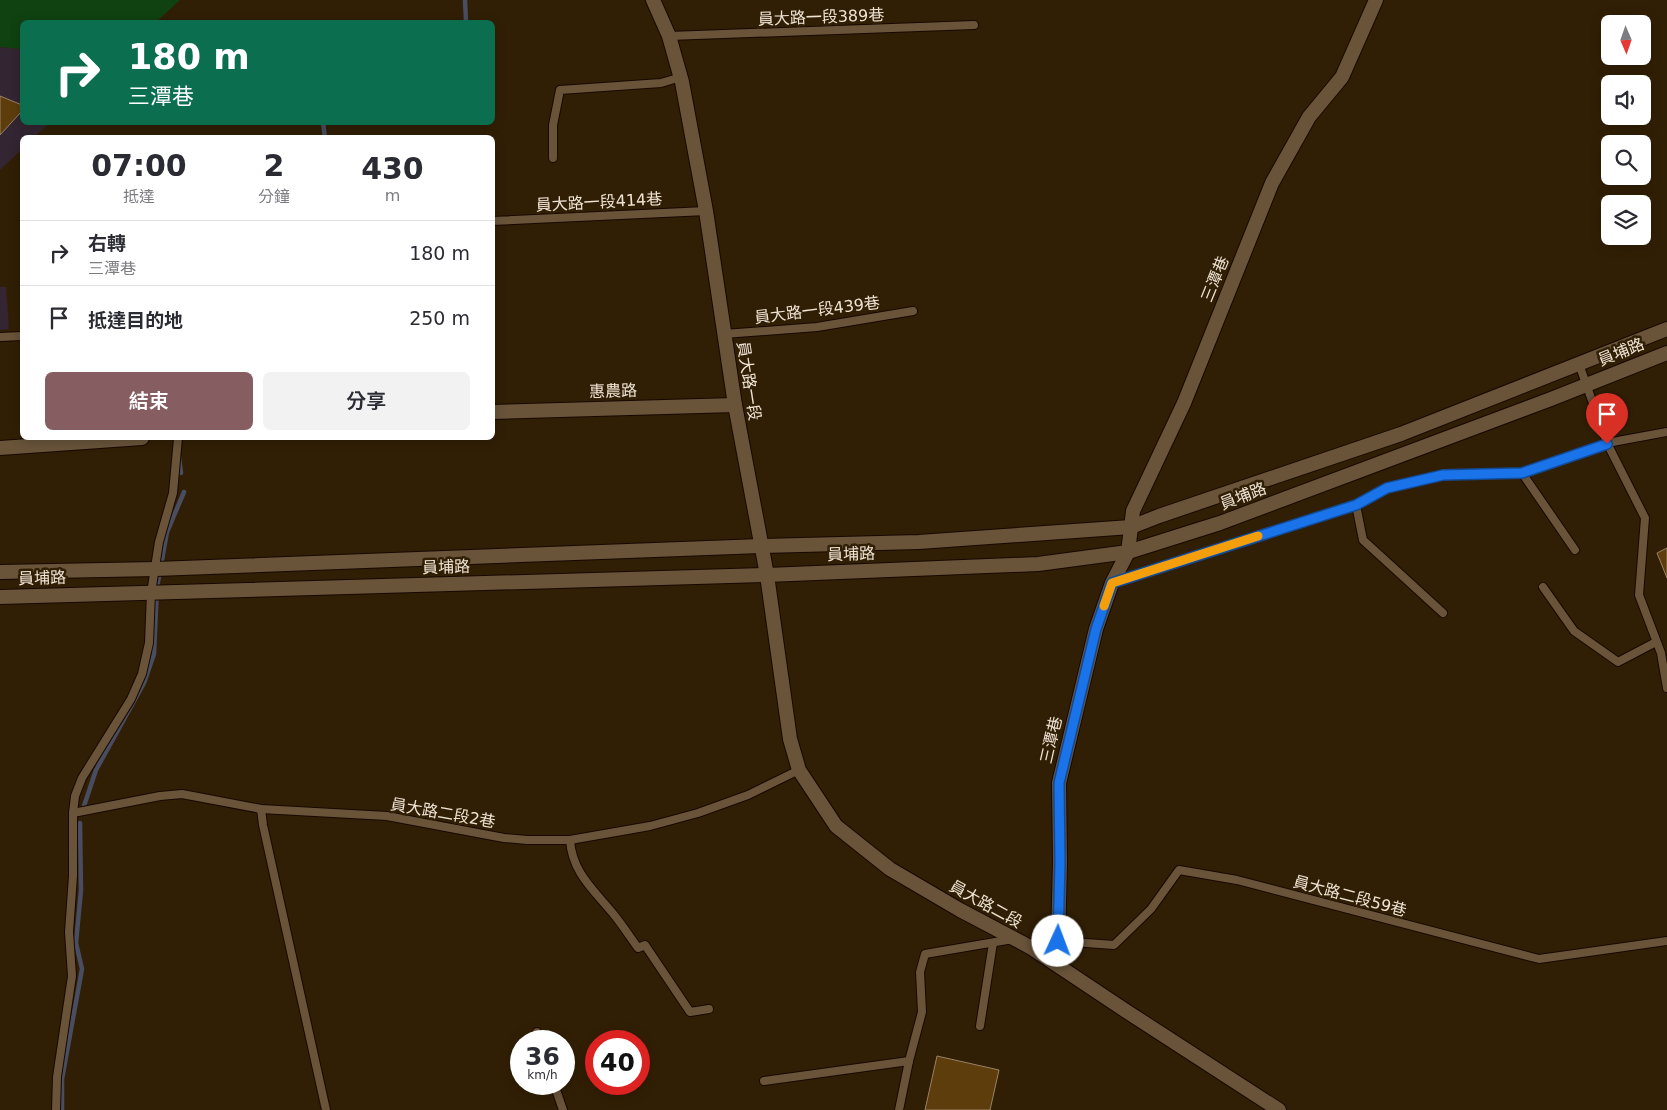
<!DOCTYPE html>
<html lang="zh-TW">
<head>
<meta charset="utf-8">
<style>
  :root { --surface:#fff; --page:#f2f2f3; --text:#2b2b33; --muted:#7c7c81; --line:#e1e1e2; --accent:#865d61 }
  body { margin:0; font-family:"DejaVu Sans","Noto Sans TC",sans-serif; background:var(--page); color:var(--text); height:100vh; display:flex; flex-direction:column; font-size:19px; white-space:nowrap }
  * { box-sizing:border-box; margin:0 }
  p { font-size:16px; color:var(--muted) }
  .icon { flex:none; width:28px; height:28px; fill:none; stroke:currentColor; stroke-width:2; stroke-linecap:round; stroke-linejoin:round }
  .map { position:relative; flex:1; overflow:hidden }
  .panel { position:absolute; left:20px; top:135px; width:475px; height:305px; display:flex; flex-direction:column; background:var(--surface); border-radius:8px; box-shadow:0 2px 12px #0003 }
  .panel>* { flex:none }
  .guide { position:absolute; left:20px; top:20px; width:475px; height:105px; border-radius:8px; box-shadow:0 2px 12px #0003; background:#0b6e4f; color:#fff; overflow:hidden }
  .needle { width:32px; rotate:178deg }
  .buttons { position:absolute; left:1601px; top:15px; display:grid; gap:10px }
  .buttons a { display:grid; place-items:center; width:50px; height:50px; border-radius:8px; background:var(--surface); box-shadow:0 2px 12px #0003; font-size:25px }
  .speed { position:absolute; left:510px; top:1030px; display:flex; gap:10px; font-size:25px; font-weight:700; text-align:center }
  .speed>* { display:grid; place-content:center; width:65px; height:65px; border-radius:50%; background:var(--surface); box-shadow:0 2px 12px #0003; line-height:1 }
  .speed small { font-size:12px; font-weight:400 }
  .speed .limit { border:8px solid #d22; background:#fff; color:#111 }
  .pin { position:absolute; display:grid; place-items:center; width:42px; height:42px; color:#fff; margin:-51px -21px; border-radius:50% 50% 50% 0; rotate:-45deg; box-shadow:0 0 5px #0007 }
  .pin .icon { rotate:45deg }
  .me { position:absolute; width:55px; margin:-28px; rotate:2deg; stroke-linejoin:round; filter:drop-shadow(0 0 4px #0008) }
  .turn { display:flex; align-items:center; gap:18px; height:105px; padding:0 25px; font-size:22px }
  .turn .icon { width:65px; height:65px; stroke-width:2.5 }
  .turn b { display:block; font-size:35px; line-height:42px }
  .eta { display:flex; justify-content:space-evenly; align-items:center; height:85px; text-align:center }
  .eta b { font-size:30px; font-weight:600; line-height:35px }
  .primary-button { display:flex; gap:10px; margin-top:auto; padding:10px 25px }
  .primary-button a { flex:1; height:58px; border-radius:8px; background:var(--accent); color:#fff; font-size:20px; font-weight:600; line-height:58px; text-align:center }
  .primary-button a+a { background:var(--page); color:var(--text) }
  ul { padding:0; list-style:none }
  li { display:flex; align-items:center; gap:15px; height:65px; padding:0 25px; border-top:1px solid var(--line) }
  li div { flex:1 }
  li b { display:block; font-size:19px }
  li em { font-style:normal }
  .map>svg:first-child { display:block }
  .commercial { fill:#332531 }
  .green { fill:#0f4210 }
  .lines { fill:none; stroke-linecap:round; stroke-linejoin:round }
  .stream { stroke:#484d61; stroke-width:4.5 }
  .building { fill:#5d3d0b; stroke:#998267 }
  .service-casing { stroke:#180800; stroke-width:10 }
  .minor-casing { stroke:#180800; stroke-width:16 }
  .tertiary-casing { stroke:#180800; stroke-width:16 }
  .service { stroke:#69543a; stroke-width:8 }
  .minor { stroke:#69543a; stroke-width:14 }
  .tertiary { stroke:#69543a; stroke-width:14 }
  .route-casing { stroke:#114b97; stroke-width:12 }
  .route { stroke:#1a73e8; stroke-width:9 }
  .slow { stroke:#f59e0b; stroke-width:9 }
  .labels { text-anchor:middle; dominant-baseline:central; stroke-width:5; stroke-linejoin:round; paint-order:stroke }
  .street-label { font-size:16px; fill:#efe3d4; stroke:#311f05 }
</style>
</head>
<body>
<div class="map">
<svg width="1667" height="1110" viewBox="0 0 1667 1110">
  <rect width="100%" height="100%" fill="#311f05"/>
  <g class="commercial">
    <path d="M0 47 22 49V122L50 123 34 137 22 138V149L0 170Z"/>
    <path d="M0 287H6L9 329 0 330Z"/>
  </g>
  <path class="green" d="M0 0H180L156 22H22V49L0 47Z"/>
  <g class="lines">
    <g class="stream">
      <path d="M465 0 466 22"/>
      <path d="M323 122 325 138"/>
      <path d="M179 457 181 473"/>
      <path d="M84 806 96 770 144 683 154 654 157 587 167 532 184 492"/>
      <path d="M62 1110V1079L82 969 76 943 81 890 80 823"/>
    </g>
  </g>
  <g class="building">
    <path d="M0 96 22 105V111L0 135Z"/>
    <path d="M1667 548V578L1657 553Z"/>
    <path d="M937 1056 999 1070 990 1110H925Z"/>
  </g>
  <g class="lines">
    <g class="service-casing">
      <g id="service">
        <path d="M669 36 974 25"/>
        <path d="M553 158V125L560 90 661 83 681 77"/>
        <path d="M492 221 706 211"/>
        <path d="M724 334 817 327 913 311"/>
        <path d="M0 337 22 336"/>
        <path d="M1579 364 1607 443 1645 518 1639 595 1661 653 1667 688"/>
        <path d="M1522 473 1575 550"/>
        <path d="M1356 505 1363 540 1443 613"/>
        <path d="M1113 583 1356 505 1387 488 1443 475 1522 473 1607 443 1667 432"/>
        <path d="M1543 587 1574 631 1618 662 1656 642"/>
        <path d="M261 809 263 825 326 1110"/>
        <path d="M73 813 160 796 182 794 261 809 387 816 504 838 527 840H570L650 826 698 813 748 795 799 770"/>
        <path d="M570 840C572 873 595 891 615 916 623 926 630 937 638 948L645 945 690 1012 709 1009"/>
        <path d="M1058 941 1114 945 1151 909 1179 870 1237 880 1539 959 1667 941"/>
        <path d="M980 1026 993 943"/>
        <path d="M537 1032 540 1041"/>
        <path d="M764 1081 909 1061"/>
        <path d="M554 1084 563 1110"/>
        <path d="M56 1110 57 1077 72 976 69 932 73 876V813L75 796 82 778 131 699 142 674 149 643 151 593 159 542 173 493 178 438"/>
        <path d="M899 1110 909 1061 922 1012 920 972 925 954 1013 939"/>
      </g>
    </g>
    <g class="minor-casing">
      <g id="minor">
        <path d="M492 412 735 405"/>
        <path d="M0 448 142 438"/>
      </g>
    </g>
    <g class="tertiary-casing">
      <g id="tertiary">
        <path d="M653 0 669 36 682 82 706 211 735 405 767 575 790 739 799 770 836 826 890 869 960 910 1030 947 1126 1011 1279 1110"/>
        <path d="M0 572 156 569 761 546 919 542 1131 527 1159 516 1401 434 1667 329"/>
        <path d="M0 597 767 575 1038 564 1128 552 1220 523 1551 399 1667 353"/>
        <path d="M1030 947 1047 945 1058 941 1060 862 1059 783 1096 629 1112 583 1128 552 1133 511 1184 403 1272 183 1309 117 1342 77 1376 0"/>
      </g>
    </g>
    <use href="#service" class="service"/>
    <use href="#minor" class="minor"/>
    <use href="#tertiary" class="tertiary"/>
  </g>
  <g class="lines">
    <g class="route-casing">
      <path id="route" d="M1058 941 1060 862 1059 783 1096 629 1112 583 1356 505 1387 488 1443 475 1522 473 1607 444"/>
    </g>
    <use href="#route" class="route"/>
    <path class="slow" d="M1104 606 1112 583 1258 536"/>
  </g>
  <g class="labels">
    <g class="street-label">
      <text transform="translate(821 17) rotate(-2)">員大路一段389巷</text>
      <text transform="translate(599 202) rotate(-3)">員大路一段414巷</text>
      <text transform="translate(1215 279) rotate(-68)">三潭巷</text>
      <text transform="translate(817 310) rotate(-7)">員大路一段439巷</text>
      <text transform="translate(1621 352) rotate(-22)">員埔路</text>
      <text transform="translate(749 381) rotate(81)">員大路一段</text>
      <text transform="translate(613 391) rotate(-2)">惠農路</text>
      <text transform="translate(1243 496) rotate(-21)">員埔路</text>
      <text transform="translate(851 554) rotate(-2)">員埔路</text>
      <text transform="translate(446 567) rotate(-2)">員埔路</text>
      <text transform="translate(42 578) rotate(-2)">員埔路</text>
      <text transform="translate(1051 740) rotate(-77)">三潭巷</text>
      <text transform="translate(443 813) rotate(10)">員大路二段2巷</text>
      <text transform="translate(1350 896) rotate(15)">員大路二段59巷</text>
      <text transform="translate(986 904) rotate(29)">員大路二段</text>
    </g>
  </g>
</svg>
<div class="buttons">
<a><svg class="needle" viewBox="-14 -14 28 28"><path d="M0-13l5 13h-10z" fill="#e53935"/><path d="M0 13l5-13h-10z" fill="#7c7c81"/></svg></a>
<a><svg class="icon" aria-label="sound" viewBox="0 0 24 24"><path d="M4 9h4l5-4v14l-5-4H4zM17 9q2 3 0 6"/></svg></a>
<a><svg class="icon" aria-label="search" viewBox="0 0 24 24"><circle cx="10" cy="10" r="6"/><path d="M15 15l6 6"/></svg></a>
<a><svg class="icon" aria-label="layers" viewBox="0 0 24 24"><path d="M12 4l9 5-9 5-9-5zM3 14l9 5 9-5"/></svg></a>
</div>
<div class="speed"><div>36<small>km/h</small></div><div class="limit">40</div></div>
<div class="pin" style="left:1607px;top:444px;background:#d93025"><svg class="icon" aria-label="arrive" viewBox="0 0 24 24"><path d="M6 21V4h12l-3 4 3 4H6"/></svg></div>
<svg class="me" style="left:1058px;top:941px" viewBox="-20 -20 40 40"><circle r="19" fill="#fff"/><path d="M0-13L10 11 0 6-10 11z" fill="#1a73e8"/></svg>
<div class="guide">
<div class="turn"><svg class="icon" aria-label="right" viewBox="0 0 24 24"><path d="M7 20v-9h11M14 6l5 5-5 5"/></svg><div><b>180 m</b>三潭巷</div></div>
</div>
<section class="panel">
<div class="eta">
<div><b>07:00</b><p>抵達</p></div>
<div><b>2</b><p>分鐘</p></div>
<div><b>430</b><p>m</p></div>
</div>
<ul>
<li><svg class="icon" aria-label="right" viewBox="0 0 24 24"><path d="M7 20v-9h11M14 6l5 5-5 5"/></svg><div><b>右轉</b><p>三潭巷</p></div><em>180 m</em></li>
<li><svg class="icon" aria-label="arrive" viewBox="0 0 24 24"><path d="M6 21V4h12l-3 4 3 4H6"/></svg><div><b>抵達目的地</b></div><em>250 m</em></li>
</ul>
<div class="primary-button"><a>結束</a><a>分享</a></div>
</section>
</div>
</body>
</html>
